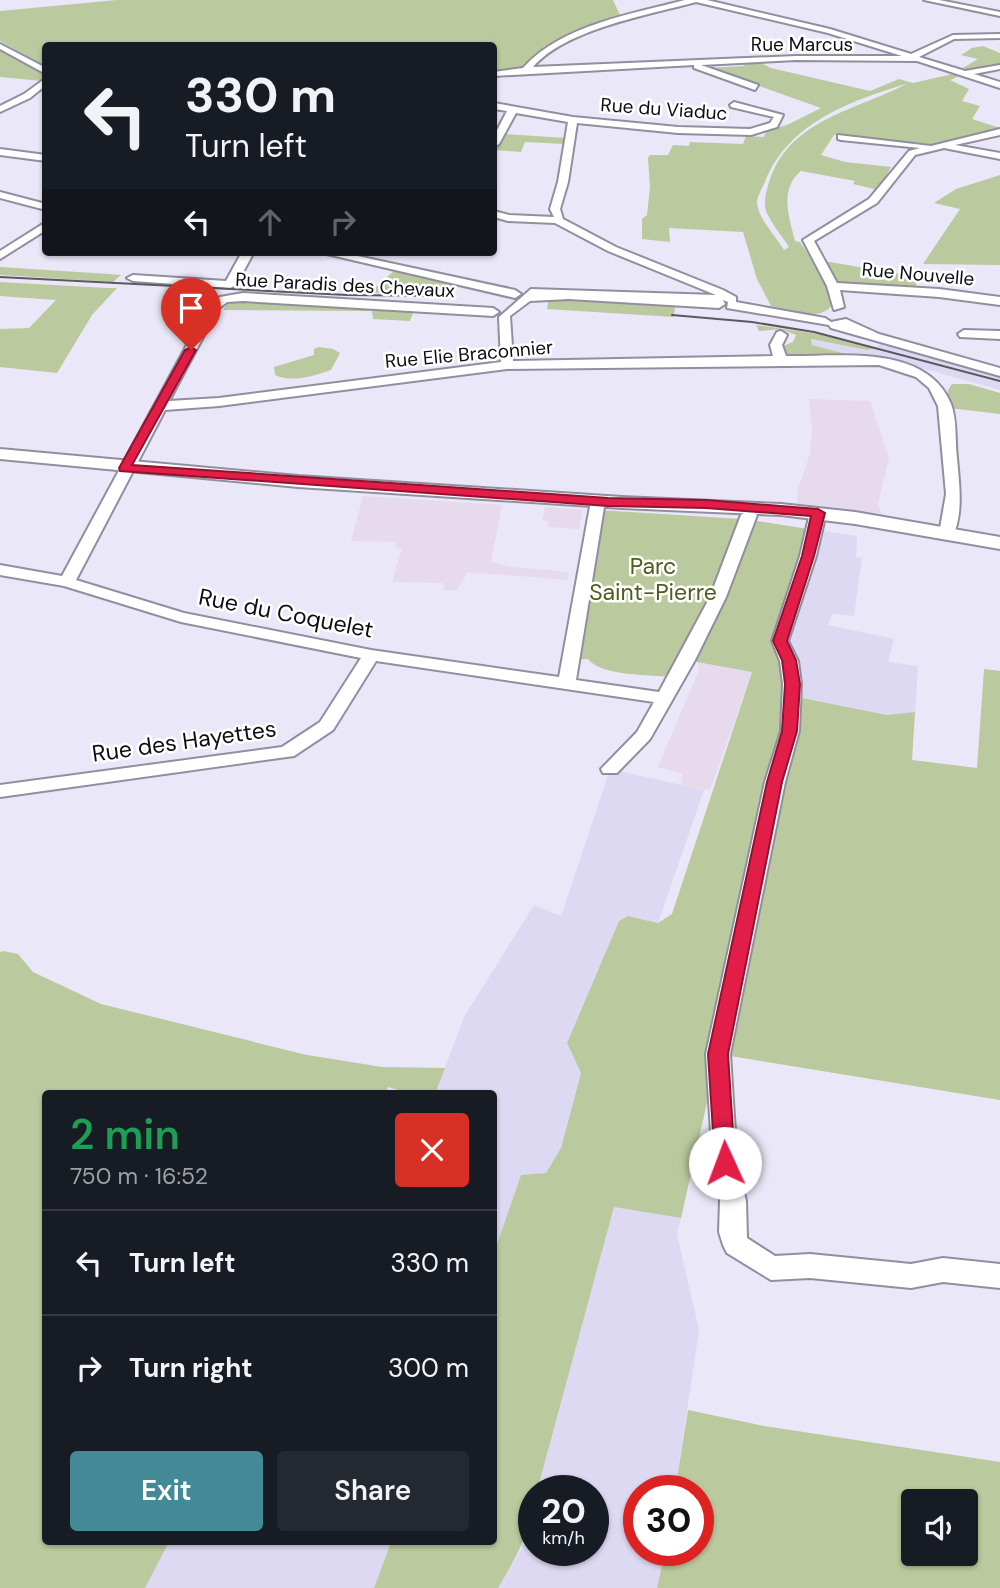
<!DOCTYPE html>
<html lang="en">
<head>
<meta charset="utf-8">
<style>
  :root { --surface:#171b24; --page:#242831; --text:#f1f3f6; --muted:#9ea1a6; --line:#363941; --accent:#448996 }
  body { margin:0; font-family:"DM Sans",sans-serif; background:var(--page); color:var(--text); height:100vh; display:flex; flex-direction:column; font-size:26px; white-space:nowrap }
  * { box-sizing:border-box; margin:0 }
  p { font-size:23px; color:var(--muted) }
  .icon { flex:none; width:38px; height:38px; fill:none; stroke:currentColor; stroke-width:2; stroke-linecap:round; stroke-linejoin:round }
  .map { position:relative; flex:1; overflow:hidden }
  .side { position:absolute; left:42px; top:1090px; width:455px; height:455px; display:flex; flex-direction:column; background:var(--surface); border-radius:7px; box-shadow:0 2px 5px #0004 }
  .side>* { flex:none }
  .hud { position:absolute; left:42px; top:42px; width:455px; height:214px; border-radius:7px; box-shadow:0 2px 5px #0004; background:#171b24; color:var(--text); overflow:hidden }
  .buttons { position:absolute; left:901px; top:1489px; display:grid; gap:14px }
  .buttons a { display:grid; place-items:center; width:77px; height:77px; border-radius:7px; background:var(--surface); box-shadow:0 2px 5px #0004; font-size:35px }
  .speed { position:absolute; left:518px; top:1475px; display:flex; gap:14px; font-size:35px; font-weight:700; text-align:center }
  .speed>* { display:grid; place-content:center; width:91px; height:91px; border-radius:50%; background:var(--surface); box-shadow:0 2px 5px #0004; line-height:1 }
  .speed small { font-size:18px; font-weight:400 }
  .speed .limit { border:10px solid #d22; background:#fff; color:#111 }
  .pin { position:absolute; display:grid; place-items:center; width:60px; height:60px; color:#fff; margin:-72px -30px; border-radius:50% 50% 50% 0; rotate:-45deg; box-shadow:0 0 7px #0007 }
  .pin .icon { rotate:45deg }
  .me { position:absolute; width:77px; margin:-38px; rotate:358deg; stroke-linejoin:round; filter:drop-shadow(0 0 5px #0008) }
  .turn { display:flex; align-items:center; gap:24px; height:147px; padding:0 28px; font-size:32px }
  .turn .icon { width:91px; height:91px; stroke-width:2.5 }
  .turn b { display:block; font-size:49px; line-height:60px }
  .lanes { display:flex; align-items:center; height:66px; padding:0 28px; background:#0003; justify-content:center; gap:35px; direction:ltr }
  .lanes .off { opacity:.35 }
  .round { display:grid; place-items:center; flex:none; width:74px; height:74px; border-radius:7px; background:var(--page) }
  .head { display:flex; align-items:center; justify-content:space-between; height:119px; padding:0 28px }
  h1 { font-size:42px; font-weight:600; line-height:52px; color:#1e9e55 }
  .action { display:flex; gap:14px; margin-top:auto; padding:14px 28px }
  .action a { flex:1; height:80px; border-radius:7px; background:var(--accent); color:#fff; font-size:28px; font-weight:600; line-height:80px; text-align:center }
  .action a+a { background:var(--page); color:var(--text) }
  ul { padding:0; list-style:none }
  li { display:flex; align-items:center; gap:21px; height:105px; padding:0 28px; border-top:2px solid var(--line) }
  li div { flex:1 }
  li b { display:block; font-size:26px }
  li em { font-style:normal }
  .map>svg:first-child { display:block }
  .commercial { fill:#e7daed }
  .built { fill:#ded9f2 }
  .green { fill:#bac99e; fill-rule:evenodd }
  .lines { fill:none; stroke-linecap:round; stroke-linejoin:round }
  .minor-casing { stroke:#918f9f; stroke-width:4 }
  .major-casing { stroke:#918f9f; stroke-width:4 }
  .minor { fill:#fff; fill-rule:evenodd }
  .major { fill:#fff; fill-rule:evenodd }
  .tram { stroke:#5a5861; stroke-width:2 }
  .route { fill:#e11d48; stroke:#92132f; stroke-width:2 }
  .labels { text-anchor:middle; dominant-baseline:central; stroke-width:5; stroke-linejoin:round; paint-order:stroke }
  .far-street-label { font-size:19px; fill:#0d0c11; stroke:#fff }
  .park-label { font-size:23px; fill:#4c5e1a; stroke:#fff }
  .street-label { font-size:23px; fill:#0d0c11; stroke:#fff }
</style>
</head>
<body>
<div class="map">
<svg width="1000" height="1588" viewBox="0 0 1000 1588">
  <rect width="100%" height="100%" fill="#eae7f8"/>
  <g class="commercial">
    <path d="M809 399 870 401 889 458 878 504 882 515 798 504 797 492 810 454 812 430Z"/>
    <path d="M363 496 502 505 491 562 513 567 569 572 567 580 468 572 457 590H444L443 583 392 582 402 548 395 547 396 542 351 541Z"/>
    <path d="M545 507 583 510 579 529 547 527 549 521H542Z"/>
    <path d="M698 662 752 672 710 790 681 786 683 774 658 767 699 670Z"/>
  </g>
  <g class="built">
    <path d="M810 339 867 350 876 348 881 343 1000 376V390L889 359 850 355 812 345Z"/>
    <path d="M815 530 857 536 856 557 862 558 854 616 832 614 828 625 894 639 888 662 918 666 915 712 887 715 797 697 785 643Z"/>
    <path d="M610 769 704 790 658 923 628 916 619 921 567 1043 581 1073 561 1148 546 1173 521 1176 494 1253V1094H435L464 1017 534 905 561 916Z"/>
    <path d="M614 1207 681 1218 677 1234 699 1330 675 1491H639V1550L665 1551 657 1588H498L522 1548 534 1503V1550H593V1491H537Z"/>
    <path d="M169 1542H391L374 1588H145Z"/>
  </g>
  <g class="green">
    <path d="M117 0H613L620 15 629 17C597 27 539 41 520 70L494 73V46H46L45 66 0 41V11Z"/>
    <path d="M983 46 1000 53V65L970 71 963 68 978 59 961 55 972 48Z"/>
    <path d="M0 48 44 73 45 78 42 81 0 77Z"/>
    <path d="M757 61 771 68 870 91 899 79 913 83 957 73 962 75 950 80 969 89 962 101 980 106 972 119 1000 128V131L939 145 834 135 821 155 845 162 891 167 878 190 853 184 855 181 801 171C779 189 789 217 795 241L800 242C814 262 825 281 832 305 819 323 789 310 771 306L757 279 743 232 669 228 670 242 642 239V219L647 215 650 187 648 158 650 155H668L673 145 689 146 690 142 743 144 746 136 764 137 766 131 787 125 821 108 708 68 745 66 739 62ZM906 84C858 110 792 118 770 179 767 189 763 201 766 211 771 223 782 236 789 247L784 250C776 237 758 218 757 203 757 197 762 188 765 182 788 123 850 101 906 84Z"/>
    <path d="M505 134 566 138 565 144 525 142 521 152 494 150Z"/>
    <path d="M1000 175V265L923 264 960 209 934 203 956 189Z"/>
    <path d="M824 261 918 277 915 289 837 283Z"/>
    <path d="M0 267 109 274 121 275 113 282 0 275Z"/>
    <path d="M395 270 456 284 451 293H370Z"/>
    <path d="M0 282 107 288H117L92 315 57 373 0 367V329L29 328 56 300 0 296Z"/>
    <path d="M555 297 675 305 674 317 547 309 549 298Z"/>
    <path d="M249 301 414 310 410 321 373 319 372 311 223 310 228 303Z"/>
    <path d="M756 325 818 334 876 348 867 350 811 339 812 345 850 355 794 358 786 356 783 346 793 342 796 335 781 329 759 331Z"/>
    <path d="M319 347 333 349 340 353 331 370C314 376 292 383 275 375L274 367 314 355V349Z"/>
    <path d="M952 384H969L1000 393V414L949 408 948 390Z"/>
    <path d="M598 510 741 519 745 527 757 521 815 530 779 630 797 697 887 715 915 712 912 760 977 768 984 669 1000 671V1100L718 1054 681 1218 614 1207 537 1491H534C534 1527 516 1558 498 1588H374L391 1542H494V1253L521 1175 546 1173 561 1148 581 1073 567 1043 619 921 628 916 658 923 672 914 752 672 686 660 672 677C653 675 600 676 588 659L571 660Z"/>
    <path d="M3 951 18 954 33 972 101 1004 307 1055 382 1067 445 1068 435 1094H412L388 1087 385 1094H46V1542H169L145 1588H0V952Z"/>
    <path d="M688 1410 764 1426 1000 1462V1588H657L665 1551 698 1550V1491H675ZM914 1502H966V1554H914Z"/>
  </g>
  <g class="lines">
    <g class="minor-casing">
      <g id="minor">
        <path d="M685 0H707L830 29 911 54 953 35 1000 34V38L954 39 919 57 965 71 1000 65V69L974 74 1000 82V88L917 61 796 60 701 65 758 85 755 90 694 68V65L494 76V72L523 68C561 25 632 14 685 0ZM696 2 828 33 902 56H796L533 67C566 29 648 15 696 2Z"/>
        <path d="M924 0H939L1000 12V16Z"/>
        <path d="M0 44 46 68V74L0 49Z"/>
        <path d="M46 78V85L30 98 0 112V106L24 94Z"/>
        <path d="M734 102 783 115 777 127 751 135 678 133 577 123 568 182 560 209 563 219 616 247 723 290 736 297V302L825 318 831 322 846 319 879 334 1000 368V376L831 328 829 325 727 308 728 302 723 300 725 304 719 308 569 299 530 301 510 316 513 361 773 356 770 345 777 332 781 331 787 335 782 345 786 356C839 357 926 343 951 404 957 419 955 441 957 458 959 482 964 515 952 537H942L939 534 946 494 938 406 929 388 916 377 879 365 507 369 219 406 165 410 76 580 184 613 371 650 559 677 591 501 598 497 605 501 576 680 659 692 710 597 741 515 749 510 757 515 726 597 695 660 650 739 617 773H603L601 769 637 732 654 702 376 661 333 730 294 756 0 797V785L282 747 320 722 361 658 181 622 64 586 0 575V565L62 576 209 304 220 297 243 293 493 308 499 312 493 316 243 301 227 302 218 309 169 401 219 398 501 362 499 317 531 289 716 295 608 251 555 223 508 221 494 217V211L509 215 554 217 550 209 558 182 568 122 516 113 499 144 494 147V136L507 111 494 109V103L573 117 678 127 750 129 770 123 774 117 731 107 730 105Z"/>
        <path d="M1000 129V135L955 145 1000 153V159L944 148 915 155 877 203 814 241 837 283 939 289 1000 297V305L939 297 840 290 844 307 834 310 827 286 803 240 869 199 909 151 920 148 841 140 838 139V135L931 146Z"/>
        <path d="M0 149 46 155V161L0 155Z"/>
        <path d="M0 192 46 204V210L0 198Z"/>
        <path d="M46 222V230L0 259V251Z"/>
        <path d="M242 252H254L236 285 230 288 133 281 127 278 133 275 226 281Z"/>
        <path d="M318 252H339L515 290 521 294 515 298Z"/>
        <path d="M964 330 1000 331V339L960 337 958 334Z"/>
        <path d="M818 508 826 513 816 556 788 641 798 661 801 684 799 731 785 782 730 1054 737 1163 746 1201 747 1238 775 1256 810 1254 911 1264 943 1258 1000 1264V1288L943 1282 911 1288 810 1278 771 1280 727 1253 723 1245 719 1232 720 1201 713 1163 706 1054 765 782 781 731 783 684 780 661 772 641 800 556 810 513Z"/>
      </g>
    </g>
    <g class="major-casing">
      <path id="major" d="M0 449 298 476 622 497 781 504 855 512 1000 537V549L855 524 781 515 622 508 298 487 0 459Z"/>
    </g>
    <use href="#minor" class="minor"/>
    <use href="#major" class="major"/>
    <g class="tram">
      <path d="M0 277 347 295 448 296"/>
      <path d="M672 315 752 322 814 332 1000 381"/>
    </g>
  </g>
  <path class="route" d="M191 347 196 350 132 465 608 498 706 500 818 509 825 513 814 556 787 641 796 660 800 684 797 731 782 782 728 1054 735 1163 732 1169 725 1172 718 1169 715 1163 708 1054 767 782 782 731 785 684 782 660 773 641 802 556 811 516 706 508 608 506 120 471 119 468 185 350Z"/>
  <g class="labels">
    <g class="far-street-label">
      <text x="802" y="44">Rue Marcus</text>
      <text transform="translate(664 109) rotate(4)">Rue du Viaduc</text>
      <text transform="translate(918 274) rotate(5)">Rue Nouvelle</text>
      <text transform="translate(345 285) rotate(3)">Rue Paradis des Chevaux</text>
      <text transform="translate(469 354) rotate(-5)">Rue Elie Braconnier</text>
    </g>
    <g class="park-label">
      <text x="653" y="566">Parc<tspan x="653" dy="26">Saint-Pierre</tspan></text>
    </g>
    <g class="street-label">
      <text transform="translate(286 613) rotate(11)">Rue du Coquelet</text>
      <text transform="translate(184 741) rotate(-8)">Rue des Hayettes</text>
    </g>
  </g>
</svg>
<div class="buttons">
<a><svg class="icon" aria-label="sound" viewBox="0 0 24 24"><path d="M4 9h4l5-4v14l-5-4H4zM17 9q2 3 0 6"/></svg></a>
</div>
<div class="speed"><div>20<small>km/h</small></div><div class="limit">30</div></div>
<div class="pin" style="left:191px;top:350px;background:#d93025"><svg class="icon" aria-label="arrive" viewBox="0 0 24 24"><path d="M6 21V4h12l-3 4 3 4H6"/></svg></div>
<svg class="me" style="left:725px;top:1163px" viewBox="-20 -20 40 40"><circle r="19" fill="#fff"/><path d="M0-13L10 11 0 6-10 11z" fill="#e11d48"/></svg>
<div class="hud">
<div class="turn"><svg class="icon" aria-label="left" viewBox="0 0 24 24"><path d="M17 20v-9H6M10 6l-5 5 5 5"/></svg><div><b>330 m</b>Turn left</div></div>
<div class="lanes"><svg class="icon" aria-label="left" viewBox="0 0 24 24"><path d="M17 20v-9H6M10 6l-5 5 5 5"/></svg><svg class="icon off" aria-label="ahead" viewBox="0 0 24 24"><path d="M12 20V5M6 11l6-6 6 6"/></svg><svg class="icon off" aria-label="right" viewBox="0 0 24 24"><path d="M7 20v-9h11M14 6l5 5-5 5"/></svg></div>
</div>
<section class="side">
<div class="head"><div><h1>2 min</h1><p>750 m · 16:52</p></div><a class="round" style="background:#d93025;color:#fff"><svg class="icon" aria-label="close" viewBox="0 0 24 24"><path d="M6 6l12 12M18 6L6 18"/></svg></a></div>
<ul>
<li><svg class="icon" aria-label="left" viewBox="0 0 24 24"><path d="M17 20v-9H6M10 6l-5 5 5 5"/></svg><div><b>Turn left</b></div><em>330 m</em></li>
<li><svg class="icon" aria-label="right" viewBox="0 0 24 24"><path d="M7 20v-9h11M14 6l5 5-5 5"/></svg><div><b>Turn right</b></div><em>300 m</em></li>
</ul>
<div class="action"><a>Exit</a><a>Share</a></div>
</section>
</div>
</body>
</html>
